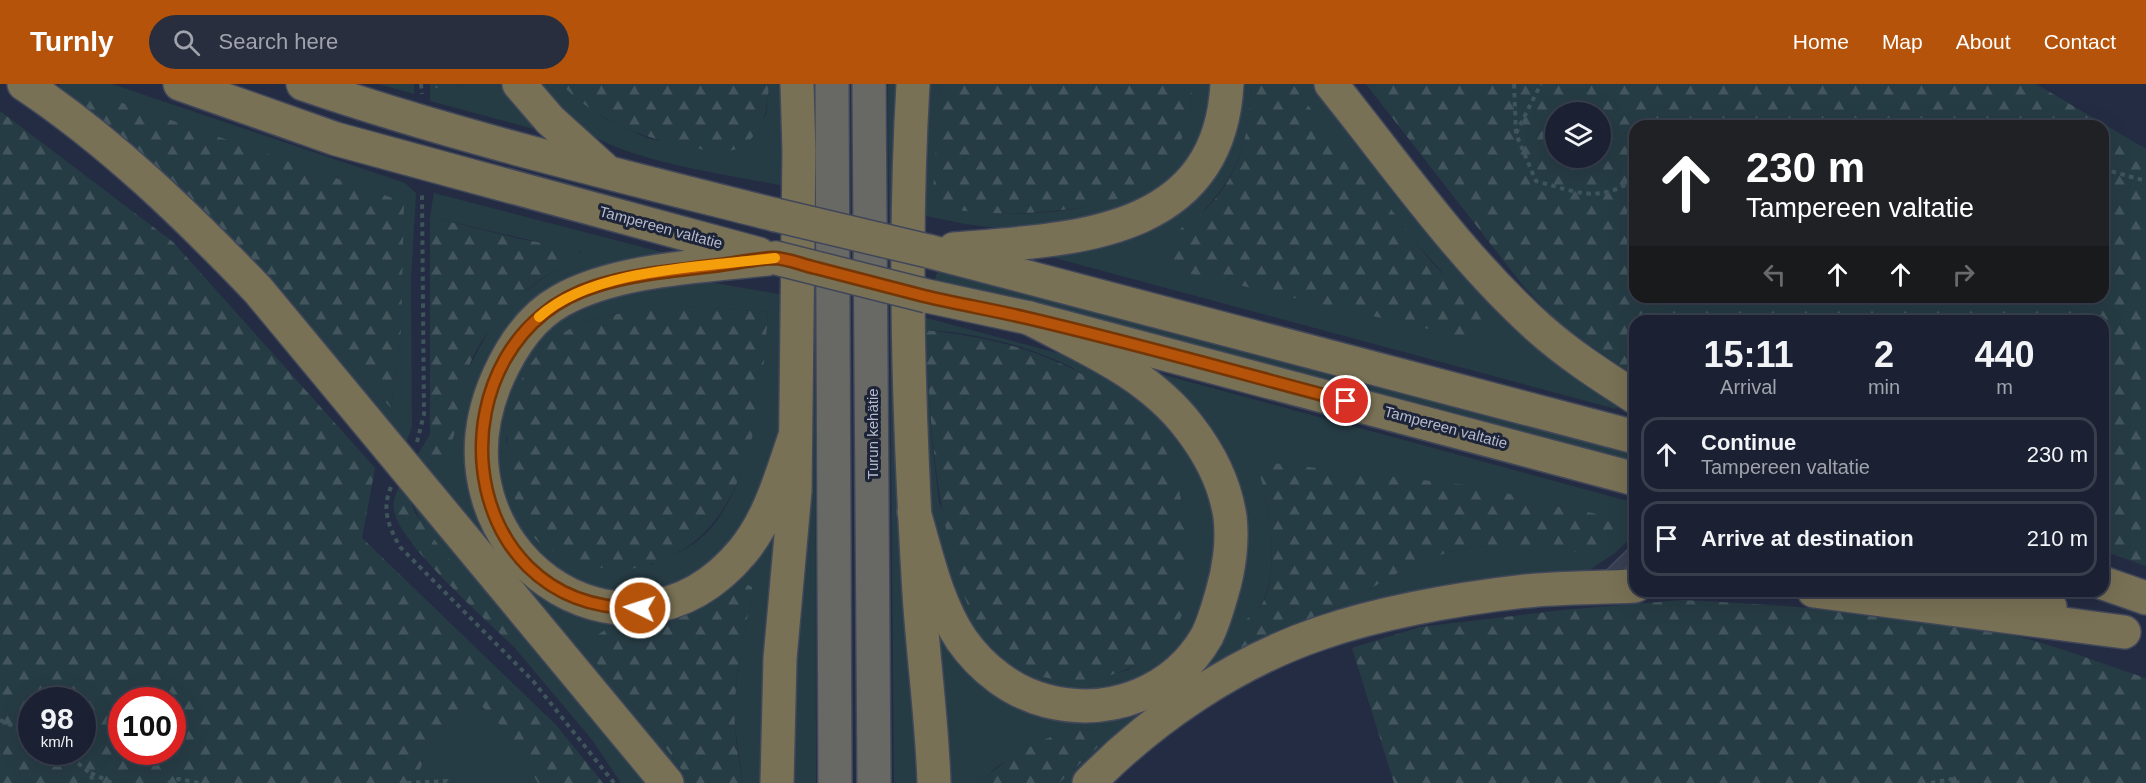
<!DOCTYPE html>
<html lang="en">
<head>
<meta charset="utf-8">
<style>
  :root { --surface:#1b2132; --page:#282e3e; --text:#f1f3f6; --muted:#a0a3ac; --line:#393e4d; --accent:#b45309 }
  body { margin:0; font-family:Arial,sans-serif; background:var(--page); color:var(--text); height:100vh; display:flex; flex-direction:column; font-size:22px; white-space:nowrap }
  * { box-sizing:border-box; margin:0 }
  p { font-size:20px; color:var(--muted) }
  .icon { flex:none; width:33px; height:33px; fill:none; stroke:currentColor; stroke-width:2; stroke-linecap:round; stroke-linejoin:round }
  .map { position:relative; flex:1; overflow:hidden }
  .drawer { position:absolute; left:1629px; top:231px; width:480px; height:282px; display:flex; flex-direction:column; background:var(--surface); border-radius:18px; box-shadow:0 6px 24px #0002,0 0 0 2px var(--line) }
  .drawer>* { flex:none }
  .banner { position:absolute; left:1629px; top:36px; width:480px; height:183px; border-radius:18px; box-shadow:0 6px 24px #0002,0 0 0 2px var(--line); background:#202124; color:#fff; overflow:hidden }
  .controls { position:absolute; left:1545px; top:18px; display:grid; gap:12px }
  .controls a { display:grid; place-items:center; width:66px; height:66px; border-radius:50%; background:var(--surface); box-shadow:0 6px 24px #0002,0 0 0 2px var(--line); font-size:30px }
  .speed { position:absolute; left:18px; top:603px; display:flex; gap:12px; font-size:30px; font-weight:700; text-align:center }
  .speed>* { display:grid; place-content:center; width:78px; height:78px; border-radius:50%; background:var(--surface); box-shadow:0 6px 24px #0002,0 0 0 2px var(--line); line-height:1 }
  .speed small { font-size:15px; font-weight:400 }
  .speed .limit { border:9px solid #d22; background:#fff; color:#111 }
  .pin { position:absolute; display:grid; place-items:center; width:51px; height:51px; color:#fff; margin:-26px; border:3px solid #fff; border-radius:50%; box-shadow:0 2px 6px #0007 }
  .me { position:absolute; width:66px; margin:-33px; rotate:274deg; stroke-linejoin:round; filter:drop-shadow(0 0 4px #0008) }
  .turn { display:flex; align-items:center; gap:21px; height:126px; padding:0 18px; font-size:27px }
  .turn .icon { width:78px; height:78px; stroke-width:2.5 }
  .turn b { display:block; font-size:42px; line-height:51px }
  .lanes { display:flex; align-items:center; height:57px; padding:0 18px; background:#0003; justify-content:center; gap:30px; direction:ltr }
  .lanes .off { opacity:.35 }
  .eta { display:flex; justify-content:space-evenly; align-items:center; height:102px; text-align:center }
  .eta b { font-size:36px; font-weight:800; line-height:42px }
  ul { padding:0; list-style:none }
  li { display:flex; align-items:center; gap:18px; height:75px; margin:0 12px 9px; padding:0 6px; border:3px solid var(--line); border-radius:18px }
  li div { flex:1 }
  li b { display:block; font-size:22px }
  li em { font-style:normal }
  header { display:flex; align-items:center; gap:36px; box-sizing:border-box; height:84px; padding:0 30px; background:var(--accent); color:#fff }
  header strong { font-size:28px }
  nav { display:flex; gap:33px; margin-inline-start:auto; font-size:21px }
  .search { width:420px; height:54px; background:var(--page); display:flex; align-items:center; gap:15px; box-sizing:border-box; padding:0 21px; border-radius:33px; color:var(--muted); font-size:22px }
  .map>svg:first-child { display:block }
  .grass { fill:#263c44; fill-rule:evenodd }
  .forest { fill:url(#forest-firs); fill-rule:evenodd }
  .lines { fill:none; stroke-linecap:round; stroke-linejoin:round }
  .service-casing { stroke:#42485c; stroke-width:14 }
  .trunk-casing { stroke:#40475a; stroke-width:36 }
  .motorway-casing { stroke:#40475a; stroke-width:36 }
  .path { stroke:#3f555b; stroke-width:4; stroke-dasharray:4.5 4.5; stroke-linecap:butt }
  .service { stroke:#383f52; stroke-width:10 }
  .trunk { stroke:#686864; stroke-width:33 }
  .motorway { stroke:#797155; stroke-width:33 }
  .motorway-bridge-casing { stroke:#40475a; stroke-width:36; stroke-linecap:butt }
  .motorway-bridge { stroke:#797155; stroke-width:33 }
  .route-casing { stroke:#753606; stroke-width:15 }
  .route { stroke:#b45309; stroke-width:10 }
  .slow { stroke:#f59e0b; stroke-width:10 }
  .labels { text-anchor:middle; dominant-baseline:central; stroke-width:6; stroke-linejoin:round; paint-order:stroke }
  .street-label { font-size:15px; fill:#b5bbcc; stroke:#1d2438 }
</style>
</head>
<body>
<header>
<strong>Turnly</strong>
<div class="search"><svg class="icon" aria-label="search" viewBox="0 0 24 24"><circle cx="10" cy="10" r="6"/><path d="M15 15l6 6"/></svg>Search here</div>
<nav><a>Home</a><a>Map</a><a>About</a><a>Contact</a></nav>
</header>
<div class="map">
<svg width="2146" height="699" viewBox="0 0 2146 699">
  <defs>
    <pattern id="forest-firs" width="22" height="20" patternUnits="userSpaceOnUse" patternTransform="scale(1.5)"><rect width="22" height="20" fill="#263c44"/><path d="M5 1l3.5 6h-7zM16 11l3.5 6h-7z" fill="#43565e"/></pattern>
  </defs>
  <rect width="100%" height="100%" fill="#242c43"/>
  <g class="grass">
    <path d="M59 0H112L405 99 416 109 411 196 412 343 406 359 64 14ZM175 103 401 247 391 324 300 226Z"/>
    <path d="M378 0H414V10Z"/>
    <path d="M464 0H506L541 47 430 17V3L452 7Z"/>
    <path d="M535 0H561L604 34 647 54 715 67H733L766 31 769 0H783L785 102C729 91 638 79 589 50 569 39 552 16 535 0Z"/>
    <path d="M810 0H815L816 699H786Z"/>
    <path d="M888 0H899L923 699H894Z"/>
    <path d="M927 0H940L934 110C962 145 1114 128 1147 101 1178 76 1192 39 1192 0H1217C1212 17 1202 61 1193 74 1148 135 1059 148 988 143 965 141 943 135 920 131Z"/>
    <path d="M1242 0H1251C1249 51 1242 86 1206 124 1197 135 1185 143 1175 152L1480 229C1412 158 1349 81 1293 0H1318L1620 321 1616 325 1040 170 1092 166 1133 152Z"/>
    <path d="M434 109 688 175 507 250 489 451 636 535 777 431 763 699H743L735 645V614L741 565 752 511 710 519 687 531 662 537 615 541 598 582 641 629 691 699H675L425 382 435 378 460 315 465 291 489 246 509 219 549 190 577 176 582 168 430 133Z"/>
    <path d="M937 187 1085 221 1635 367 1631 380 1454 328 935 196Z"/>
    <path d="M686 198H709L785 211 782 331 773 383 737 452 695 493 640 509 598 507 552 486 512 446 490 350 534 253 590 214ZM683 222 768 228C763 295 754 414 696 458 683 468 666 474 651 481L516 419 506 355 588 237 614 230Z"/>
    <path d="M923 233 1080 275 1130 300 1190 363 1215 426 1218 490 1180 572 1110 611 1050 607 992 574 951 510 929 421ZM925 246C974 248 1030 262 1073 284L1181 410 1190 480 1152 567 1128 586 1095 595 1018 581 990 556 939 418 932 357Z"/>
    <path d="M1142 285 1635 419V450L1615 469 1588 487 1546 498 1348 535 1079 699H1059L1085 675 1094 644 1057 651 998 682 980 699H946L932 558 940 545 995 607 1167 609 1240 449ZM1273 379 1556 422 1593 429 1518 464 1476 462 1448 468 1401 487 1344 520 1297 540 1244 539C1249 534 1257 529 1260 522 1281 489 1270 425 1259 389L1262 381Z"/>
    <path d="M409 410 650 699H621L593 657 514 563 520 553C483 512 426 462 409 410Z"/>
    <path d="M475 614 505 646 538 699H415L430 659 459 627Z"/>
  </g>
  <g class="forest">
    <path d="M430 0H464L452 7 430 3Z"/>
    <path d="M561 0H769C767 28 764 51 736 65 726 70 710 67 700 65 647 56 599 39 561 0Z"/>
    <path d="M940 0H1192C1192 39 1178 76 1147 101 1113 128 992 136 951 124 943 121 938 116 933 109Z"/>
    <path d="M1251 0H1293C1321 41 1353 78 1384 116 1402 139 1418 164 1438 185 1451 198 1495 235 1487 252L1472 255 1187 189C1175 181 1168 169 1174 154 1179 142 1196 135 1205 126 1242 90 1249 49 1251 0Z"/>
    <path d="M1366 0H2036L2146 65V482L2103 467V237H1635V293L1559 239 1525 204ZM1556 28H1600V74H1556ZM1635 42H2103V213H1635Z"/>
    <path d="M91 8 404 118 401 247 391 324 300 226 175 103 79 24Z"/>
    <path d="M0 27 173 158 375 384 362 454 556 641 603 699H538L505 646 475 615 459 627 430 659 415 699H0ZM32 616H82V668H32ZM122 616H172V668H122Z"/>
    <path d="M430 133 520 155 577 165 582 171C575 181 558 184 547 191 516 211 494 235 476 267 459 295 462 352 444 371 439 377 431 379 425 382L417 372 430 350Z"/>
    <path d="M684 222 768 228C761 324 753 461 636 484 605 489 566 479 541 460 520 443 513 412 509 387 500 324 524 258 589 237 620 227 652 225 684 222Z"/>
    <path d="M925 246C1002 255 1063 270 1125 319 1137 329 1152 340 1160 355 1175 383 1182 414 1187 445 1192 478 1193 519 1173 548 1146 587 1089 605 1043 593 1020 587 994 563 980 545 968 527 962 505 956 484 933 406 930 327 925 246Z"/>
    <path d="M1273 379 1483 403 1556 422 1593 429 1616 439 1611 454 1600 467 1564 468 1476 462 1448 468 1401 487 1344 520 1297 540 1246 566 1238 564 1235 557C1238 550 1241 542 1246 536 1250 532 1257 528 1260 523 1281 492 1270 423 1259 389L1262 381Z"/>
    <path d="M403 396 415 429 447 473 520 553 514 563C486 535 405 465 395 430 391 417 397 407 403 396Z"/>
    <path d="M746 500 752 503V511C743 554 733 599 735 644 736 662 740 681 743 699H691L641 629 598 582 594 568 593 555C616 532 658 542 688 530 705 523 721 511 737 501Z"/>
    <path d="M1682 516C1790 521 1901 529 2007 550 2053 560 2101 580 2146 594V699H1394L1352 564 1420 543 1563 526Z"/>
    <path d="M1094 644 1104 646 1102 659 1059 699H980C1001 679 1028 661 1056 651 1068 647 1082 647 1094 644Z"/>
  </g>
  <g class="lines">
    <g class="service-casing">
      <path id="service" d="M1607 494 1635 467"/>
    </g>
    <g class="trunk-casing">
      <g id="trunk">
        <path d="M832 0 835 699"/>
        <path d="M869 0 874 699"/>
      </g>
    </g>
    <g class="motorway-casing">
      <g id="motorway">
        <path d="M24 0C111 58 186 131 258 206L667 699"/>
        <path d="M180 0 336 55 759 170"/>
        <path d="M303 0C457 53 618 91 776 131"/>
        <path d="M519 0 550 36 603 84"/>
        <path d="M913 0C903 170 909 339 919 509 923 572 932 636 934 699"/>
        <path d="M1331 0C1397 82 1460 173 1539 244 1568 270 1602 292 1635 313"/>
        <path d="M954 165C1070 155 1219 154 1227 0"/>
        <path d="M928 167 1635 353"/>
        <path d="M776 174C709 182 618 184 560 217 531 233 511 264 498 293 422 464 625 609 743 467 770 434 781 392 795 352"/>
        <path d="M927 212 1029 234 1635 395"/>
        <path d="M914 428C927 471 936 517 961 555 982 585 1012 608 1047 617 1110 633 1175 608 1207 552 1214 538 1218 523 1222 509 1229 486 1233 457 1230 433 1225 399 1210 370 1189 343 1149 290 1086 264 1029 234"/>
        <path d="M2103 499 2146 514"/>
        <path d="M1814 507 2124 548"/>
        <path d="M2001 507 2050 523"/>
        <path d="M777 699 780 575 795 407 799 67 797 0"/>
        <path d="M1089 699C1151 635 1235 578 1321 549 1386 527 1457 515 1526 507 1562 503 1599 504 1635 502"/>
      </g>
    </g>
    <g class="path">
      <path d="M421 0 422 10"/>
      <path d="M1514 0 1516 50 1536 97C1574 107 1600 121 1635 94"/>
      <path d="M1516 49 1541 0"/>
      <path d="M2103 85 2146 97"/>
      <path d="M417 358 424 330 422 111"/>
      <path d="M391 403C381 426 389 443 400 463L533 597 614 699"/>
      <path d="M0 636 32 651"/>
      <path d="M64 668 90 689 94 699"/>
      <path d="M91 689 112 699"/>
      <path d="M168 699 179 695 199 699"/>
      <path d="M407 699 447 697 449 699"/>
      <path d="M1931 699 1952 695 1959 699"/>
    </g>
    <use href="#service" class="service"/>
    <use href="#trunk" class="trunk"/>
    <use href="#motorway" class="motorway"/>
    <g class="motorway-bridge-casing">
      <g id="motorway-bridge">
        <path d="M776 131 928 167"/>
        <path d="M776 174 927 212"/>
      </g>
    </g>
    <use href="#motorway-bridge" class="motorway-bridge"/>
  </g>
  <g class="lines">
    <g class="route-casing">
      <path id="route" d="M640 524C447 528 429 254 596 202 633 190 673 187 712 182 732 180 753 175 773 174 787 174 802 181 816 184 852 193 888 203 924 212 958 220 993 226 1027 234 1134 259 1240 289 1346 317"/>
    </g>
    <use href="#route" class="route"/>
    <path class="slow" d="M539 233C593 184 704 183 775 174"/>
  </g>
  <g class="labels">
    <g class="street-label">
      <text transform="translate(661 143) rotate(15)">Tampereen valtatie</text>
      <text transform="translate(1446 343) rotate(15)">Tampereen valtatie</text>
      <text transform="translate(872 350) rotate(-90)">Turun kehätie</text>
    </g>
  </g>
</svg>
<div class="controls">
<a><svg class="icon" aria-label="layers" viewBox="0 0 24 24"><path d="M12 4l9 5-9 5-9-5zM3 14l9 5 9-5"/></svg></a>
</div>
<div class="speed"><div>98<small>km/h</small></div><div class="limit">100</div></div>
<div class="pin" style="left:1346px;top:317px;background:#d93025"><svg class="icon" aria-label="arrive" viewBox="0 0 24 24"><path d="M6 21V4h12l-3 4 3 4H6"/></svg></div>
<svg class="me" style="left:640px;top:524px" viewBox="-20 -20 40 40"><circle r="17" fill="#b45309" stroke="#fff" stroke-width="3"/><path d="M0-11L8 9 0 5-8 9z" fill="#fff"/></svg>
<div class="banner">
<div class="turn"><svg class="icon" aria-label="ahead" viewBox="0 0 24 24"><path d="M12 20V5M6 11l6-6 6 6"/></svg><div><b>230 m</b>Tampereen valtatie</div></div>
<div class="lanes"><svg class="icon off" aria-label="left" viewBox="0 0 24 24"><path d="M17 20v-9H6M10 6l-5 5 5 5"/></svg><svg class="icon" aria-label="ahead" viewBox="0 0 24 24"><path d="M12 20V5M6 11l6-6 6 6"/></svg><svg class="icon" aria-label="ahead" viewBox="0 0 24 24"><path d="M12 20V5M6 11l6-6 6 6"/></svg><svg class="icon off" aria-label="right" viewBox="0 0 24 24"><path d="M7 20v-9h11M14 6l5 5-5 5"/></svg></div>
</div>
<section class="drawer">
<div class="eta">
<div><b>15:11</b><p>Arrival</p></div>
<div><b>2</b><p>min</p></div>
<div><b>440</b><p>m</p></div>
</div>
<ul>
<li><svg class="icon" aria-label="ahead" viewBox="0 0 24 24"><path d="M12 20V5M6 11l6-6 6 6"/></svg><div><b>Continue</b><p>Tampereen valtatie</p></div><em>230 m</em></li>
<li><svg class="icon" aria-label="arrive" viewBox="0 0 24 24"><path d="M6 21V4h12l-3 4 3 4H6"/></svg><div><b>Arrive at destination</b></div><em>210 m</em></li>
</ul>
</section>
</div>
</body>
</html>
